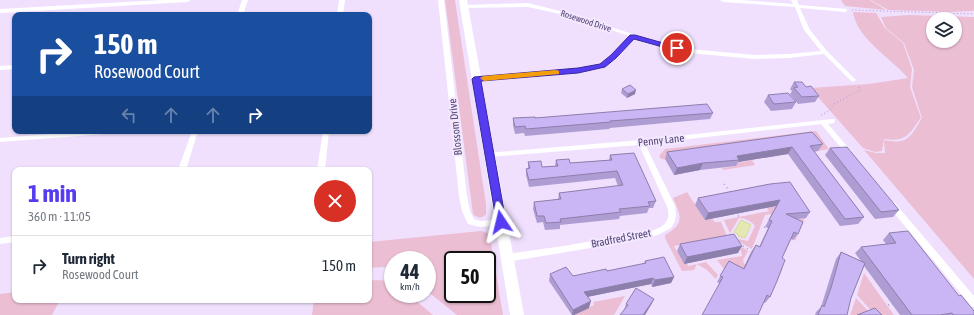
<!DOCTYPE html>
<html lang="en">
<head>
<meta charset="utf-8">
<style>
  :root { --surface:#fff; --page:#f2f2f3; --text:#1f2937; --muted:#747a83; --line:#e0e1e3; --accent:#553cf1 }
  body { margin:0; font-family:"Asap Condensed",sans-serif; background:var(--page); color:var(--text); height:100vh; display:flex; flex-direction:column; font-size:15px; white-space:nowrap }
  * { box-sizing:border-box; margin:0 }
  p { font-size:13px; color:var(--muted) }
  .icon { flex:none; width:22px; height:22px; fill:none; stroke:currentColor; stroke-width:2; stroke-linecap:round; stroke-linejoin:round }
  .map { position:relative; flex:1; overflow:hidden }
  .panel { position:absolute; left:12px; top:167px; width:360px; height:136px; display:flex; flex-direction:column; background:var(--surface); border-radius:8px; box-shadow:0 1px 3px #0004 }
  .panel>* { flex:none }
  .hud { position:absolute; left:12px; top:12px; width:360px; height:122px; border-radius:8px; box-shadow:0 1px 3px #0004; background:#1a4fa0; color:#fff; overflow:hidden }
  .tools { position:absolute; left:926px; top:12px; display:grid; gap:8px }
  .tools a { display:grid; place-items:center; width:36px; height:36px; border-radius:50%; background:var(--surface); box-shadow:0 1px 3px #0004; font-size:20px }
  .speed { position:absolute; left:384px; top:251px; display:flex; gap:8px; font-size:20px; font-weight:700; text-align:center }
  .speed>* { display:grid; place-content:center; width:52px; height:52px; border-radius:50%; background:var(--surface); box-shadow:0 1px 3px #0004; line-height:1 }
  .speed small { font-size:10px; font-weight:400 }
  .speed .limit { border:2px solid #111; border-radius:6px; background:#fff; color:#111 }
  .pin { position:absolute; display:grid; place-items:center; width:34px; height:34px; color:#fff; margin:-17px; border:2px solid #fff; border-radius:50%; box-shadow:0 1px 4px #0007 }
  .me { position:absolute; width:44px; margin:-22px; rotate:350deg; stroke-linejoin:round; filter:drop-shadow(0 0 3px #0008) }
  .turn { display:flex; align-items:center; gap:14px; height:84px; padding:0 16px; font-size:18px }
  .turn .icon { width:52px; height:52px; stroke-width:2.5 }
  .turn b { display:block; font-size:28px; line-height:34px }
  .lanes { display:flex; align-items:center; height:38px; padding:0 16px; background:#0003; justify-content:center; gap:20px; direction:ltr }
  .lanes .off { opacity:.35 }
  .round { display:grid; place-items:center; flex:none; width:42px; height:42px; border-radius:21px; background:var(--page) }
  .summary { display:flex; align-items:center; justify-content:space-between; height:68px; padding:0 16px }
  h1 { font-size:24px; font-weight:700; line-height:30px; color:var(--accent) }
  ul { padding:0; list-style:none }
  li { display:flex; align-items:center; gap:12px; height:60px; padding:0 16px; border-top:1px solid var(--line) }
  li div { flex:1 }
  li b { display:block; font-size:15px }
  li em { font-style:normal }
  .map>svg:first-child { display:block }
  .green { fill:#ecbed4; fill-rule:evenodd }
  .water { fill:#e5e8b3; stroke:#d6db99 }
  .lines { fill:none; stroke-linecap:round; stroke-linejoin:round }
  .path-far1 { stroke:#ad99da; stroke-width:1; stroke-dasharray:1 2.5; stroke-linecap:butt }
  .path { stroke:#ad99da; stroke-width:1.5; stroke-dasharray:1 3.5; stroke-linecap:butt }
  .minor { fill:#fff; fill-rule:evenodd }
  .secondary { fill:#fff; fill-rule:evenodd }
  .wall { fill:#ae9dd3 }
  .shaded-wall { fill:#8d7fac }
  .building { fill:#cab6f5; stroke:#8d7fac }
  .route { fill:#553cf1; stroke:#37279d }
  .slow { fill:#f59e0b }
  .labels { text-anchor:middle; dominant-baseline:central; stroke-width:4; stroke-linejoin:round; paint-order:stroke }
  .far-street-label { font-size:9px; fill:#534676; stroke:#f4e8ff }
  .street-label { font-size:11px; fill:#534676; stroke:#f4e8ff }
</style>
</head>
<body>
<div class="map">
<svg width="974" height="315" viewBox="0 0 974 315">
  <rect width="100%" height="100%" fill="#f0e0fe"/>
  <g class="green">
    <path d="M445 0H455L486 204V214C482 219 477 218 473 214Z"/>
    <path d="M841 0H870L886 10 845 6Z"/>
    <path d="M871 0H974V11L948 12 888 10Z"/>
    <path d="M853 12 876 13 885 28 903 43 912 69 910 87 921 118C908 135 907 142 884 139L882 151 875 152 863 148 810 88 869 84 908 78C891 58 857 39 853 12Z"/>
    <path d="M909 15 974 17V279L864 150 876 153H885L884 140C909 145 910 137 922 118L912 87 914 70 904 43 886 28 881 17ZM933 19H955V41H933Z"/>
    <path d="M816 131 829 149 818 151 806 137 733 149 742 162 752 160 755 165 723 170 722 168 736 166 661 159 659 156 665 149Z"/>
    <path d="M764 190 778 212 789 220 805 218 795 241 770 214 765 215 752 249 738 241 739 239 748 241 755 226C752 221 744 218 739 218L730 233 732 238 724 220 769 211 767 208 772 207Z"/>
    <path d="M687 192 705 220 712 219 715 222H721L727 236 674 246 684 264 687 263 688 266 706 262 718 275 716 279 707 270 697 264 694 270 682 271 665 238V235C685 224 681 216 673 198Z"/>
    <path d="M481 231 488 233 490 238 503 315H457L427 291V260H393V269L383 267 369 268V242ZM453 260H487V294H453Z"/>
    <path d="M740 246 748 251 743 260 744 264 783 268 772 293 725 268 724 269 717 260 742 256Z"/>
    <path d="M864 273 894 315H875L857 295Z"/>
    <path d="M376 280 390 281 393 283V294H408L433 315H312L314 300H369V281Z"/>
    <path d="M15 292V300H60L52 315H0V294Z"/>
    <path d="M625 296 614 315H574L594 305 593 302Z"/>
    <path d="M856 298 872 315H850Z"/>
  </g>
  <path class="water" d="M741 220 751 225 745 238 738 236V234L734 232Z"/>
  <g class="lines">
    <g class="path-far1">
      <path d="M852 10 974 14"/>
      <path d="M821 115 829 111 834 104 860 90 858 85"/>
    </g>
    <g class="path">
      <path d="M724 184 731 193"/>
      <path d="M738 216H741"/>
      <path d="M764 227 769 230"/>
      <path d="M743 246 748 249"/>
      <path d="M888 305 894 304"/>
    </g>
    <g class="minor">
      <path d="M162 0H191L188 2 0 13V9Z"/>
      <path d="M242 0H248L243 15H237Z"/>
      <path d="M339 0H345L343 15H337Z"/>
      <path d="M438 0H444L467 196 470 211 474 219 480 221 501 219 504 220 505 222 504 224 501 225 480 227 468 224 462 211 459 196Z"/>
      <path d="M720 0H741L793 4 791 0H797L799 5 847 9V11L845 12 800 8 810 30 827 51 856 80 853 82 851 81 824 54 789 58 755 59 689 53 664 47 635 38 616 58 604 66 578 72 476 81 473 79 476 77 578 68 600 64 612 56 630 36 560 14 528 7 462 8 461 7 464 5 528 3 564 12 667 45 689 49 755 55 789 54 821 51 804 30 795 7 723 2Z"/>
      <path d="M15 65V69L0 70V66Z"/>
      <path d="M832 119H834L835 121 834 123 828 124 852 152 853 154 852 156H848L821 124 645 144 675 206 676 215 675 221 671 228 658 235 644 239 507 262 504 260 503 258 504 256 507 254 564 246 654 230C665 226 670 221 668 209L639 145 489 157H487L486 155 487 153 641 140Z"/>
      <path d="M88 131H121L118 133 0 142V138Z"/>
      <path d="M192 131H198L186 170H178Z"/>
      <path d="M323 131H329L325 170H317Z"/>
      <path d="M892 202 895 203 974 296V307L971 306 889 207 888 205 889 203Z"/>
      <path d="M15 236V242L0 244V238Z"/>
    </g>
    <path class="secondary" d="M459 0H467L524 315H510Z"/>
  </g>
  <g class="wall">
    <path d="M794 82 806 87 819 96 815 102 798 104 790 94 792 91 790 89Z"/>
    <path d="M622 89 635 94 627 98 621 93Z"/>
    <path d="M768 95 796 102 792 109 771 111 764 102Z"/>
    <path d="M713 113 710 119 610 128 609 129 525 136 524 133 515 134 513 125V118H535Z"/>
    <path d="M823 144 818 151 814 152 864 217 858 224 840 226 788 154 738 162 736 166 700 170 674 175 665 159 667 152Z"/>
    <path d="M830 148 899 210 893 217 875 219 825 155Z"/>
    <path d="M610 155 656 201 653 208H649L647 213 620 216 619 219 560 225V229L545 230 543 222 537 223 533 209 534 202 558 200 559 193 618 186 615 178 529 187 526 175V169L528 168V162L542 167 555 166 556 160 570 163 609 160Z"/>
    <path d="M770 184 810 212 806 218 797 219 798 234 793 240 791 239 782 258 770 297 765 303 717 282 729 261 743 269 751 252 756 245 759 247 768 228 765 227 776 206 705 220 695 205 698 198Z"/>
    <path d="M889 233 974 315H900L864 266 851 298 847 315H815L816 312 821 307 825 294 836 259 841 252 861 261 855 253 861 247 886 244 883 240Z"/>
    <path d="M680 244 738 253 684 264 677 251Z"/>
    <path d="M645 261 674 277 671 283 652 287 651 284 587 297 589 308 574 315H572L549 281 550 274 573 276 607 271 644 264Z"/>
    <path d="M654 299 651 305 624 310 626 304Z"/>
  </g>
  <g class="shaded-wall">
    <path d="M636 90 635 94 627 98 628 94Z"/>
    <path d="M792 147 788 154 738 162 739 160 737 156Z"/>
    <path d="M703 163 700 170 674 175 677 168Z"/>
    <path d="M780 200 776 206 705 220 708 213Z"/>
    <path d="M742 246 738 253 684 264 687 257Z"/>
    <path d="M674 277 671 283 652 287 655 280Z"/>
    <path d="M653 278 651 284 582 298 584 292Z"/>
    <path d="M654 299 651 305 645 315H643Z"/>
    <path d="M591 301 589 308 574 315H572L573 310Z"/>
  </g>
  <g class="building">
    <path d="M794 82H802L806 87 811 86 819 96 802 97 794 88 798 87Z"/>
    <path d="M630 85 636 90 628 94 622 89Z"/>
    <path d="M788 93 796 102 774 104 768 95Z"/>
    <path d="M707 104 713 113 610 121 611 122 526 129 525 126 515 127 513 118 535 117V118Z"/>
    <path d="M812 132 823 144 810 146 864 217 845 219 792 147 737 156 739 160 703 163 677 168 667 152Z"/>
    <path d="M847 147 899 210 881 212 830 148Z"/>
    <path d="M634 153 656 201 648 202 650 206 619 209 621 212 560 219 561 222 546 223 544 216H537L534 202 561 199 559 193 623 185 617 171 529 180 526 169 530 168 528 162 541 161 542 167 558 166 556 160 569 159 570 163 612 160 610 155Z"/>
    <path d="M790 182 810 212 786 214 803 222 798 234 794 232 782 258 785 260 777 281 770 297 767 295 758 315H702L723 277 720 276 729 261 744 269 756 245 760 247 772 221 769 220 780 200 708 213 698 198 770 184Z"/>
    <path d="M908 231 959 296 961 295 974 311V315H953L952 313 940 315H912L861 247 896 243 889 233Z"/>
    <path d="M734 234 742 246 687 257 680 244Z"/>
    <path d="M841 252 865 263 851 298 847 315H818L822 305 824 307 831 288Z"/>
    <path d="M664 257 674 277 655 280 653 278 584 292 591 301 573 310 550 274 566 267 573 276 606 269 607 271 646 263 645 261Z"/>
    <path d="M636 288 654 299 643 315H620L628 305 626 304Z"/>
    <path d="M875 308 882 315H857Z"/>
  </g>
  <path class="route" d="M630 35H635L681 48 677 51 634 39 616 58 605 67 578 73 481 81 506 222 505 225H497L472 79 474 77 578 68 600 64 611 55Z"/>
  <path class="slow" d="M556 70 559 71V74L484 81 480 78 484 76Z"/>
  <g class="labels">
    <g class="far-street-label">
      <text transform="translate(586 21) rotate(18)">Rosewood Drive</text>
    </g>
    <g class="street-label">
      <text transform="translate(455 127) rotate(-96)">Blossom Drive</text>
      <text transform="translate(661 140) rotate(-6)">Penny Lane</text>
      <text transform="translate(621 238) rotate(-11)">Bradfred Street</text>
    </g>
  </g>
</svg>
<div class="tools">
<a><svg class="icon" aria-label="layers" viewBox="0 0 24 24"><path d="M12 4l9 5-9 5-9-5zM3 14l9 5 9-5"/></svg></a>
</div>
<div class="speed"><div>44<small>km/h</small></div><div class="limit">50</div></div>
<div class="pin" style="left:677px;top:48px;background:#d93025"><svg class="icon" aria-label="arrive" viewBox="0 0 24 24"><path d="M6 21V4h12l-3 4 3 4H6"/></svg></div>
<svg class="me" style="left:501px;top:222px" viewBox="-20 -20 40 40"><path d="M0-17L14 15 0 8-14 15z" fill="#553cf1" stroke="#fff" stroke-width="4"/></svg>
<div class="hud">
<div class="turn"><svg class="icon" aria-label="right" viewBox="0 0 24 24"><path d="M7 20v-9h11M14 6l5 5-5 5"/></svg><div><b>150 m</b>Rosewood Court</div></div>
<div class="lanes"><svg class="icon off" aria-label="left" viewBox="0 0 24 24"><path d="M17 20v-9H6M10 6l-5 5 5 5"/></svg><svg class="icon off" aria-label="ahead" viewBox="0 0 24 24"><path d="M12 20V5M6 11l6-6 6 6"/></svg><svg class="icon off" aria-label="ahead" viewBox="0 0 24 24"><path d="M12 20V5M6 11l6-6 6 6"/></svg><svg class="icon" aria-label="right" viewBox="0 0 24 24"><path d="M7 20v-9h11M14 6l5 5-5 5"/></svg></div>
</div>
<section class="panel">
<div class="summary"><div><h1>1 min</h1><p>360 m · 11:05</p></div><a class="round" style="background:#d93025;color:#fff"><svg class="icon" aria-label="close" viewBox="0 0 24 24"><path d="M6 6l12 12M18 6L6 18"/></svg></a></div>
<ul>
<li><svg class="icon" aria-label="right" viewBox="0 0 24 24"><path d="M7 20v-9h11M14 6l5 5-5 5"/></svg><div><b>Turn right</b><p>Rosewood Court</p></div><em>150 m</em></li>
</ul>
</section>
</div>
</body>
</html>
